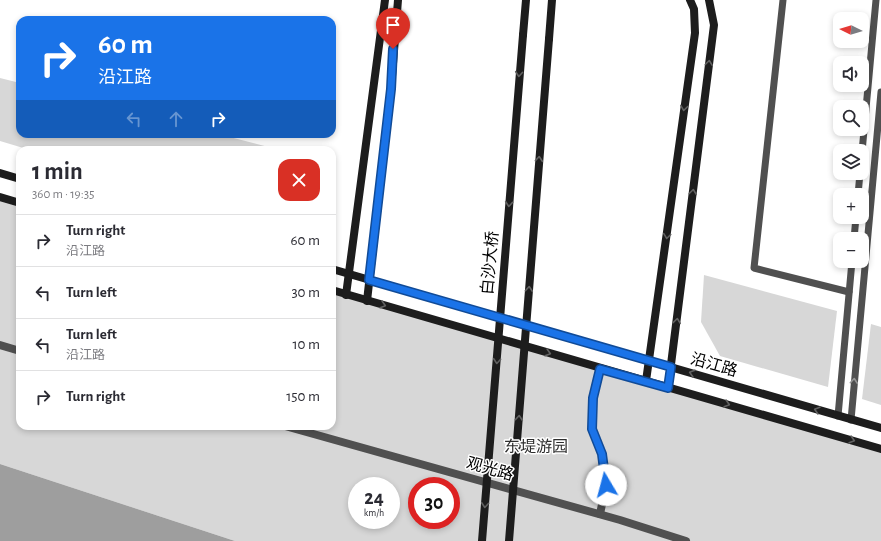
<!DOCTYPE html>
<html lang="en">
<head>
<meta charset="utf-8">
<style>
  :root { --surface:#fff; --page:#f2f2f3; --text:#2b2b33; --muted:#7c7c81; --line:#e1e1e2 }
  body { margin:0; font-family:"Alegreya Sans","Noto Sans SC",sans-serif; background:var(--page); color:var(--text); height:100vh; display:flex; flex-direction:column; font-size:15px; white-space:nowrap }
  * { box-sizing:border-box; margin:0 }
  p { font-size:13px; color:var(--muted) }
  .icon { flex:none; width:22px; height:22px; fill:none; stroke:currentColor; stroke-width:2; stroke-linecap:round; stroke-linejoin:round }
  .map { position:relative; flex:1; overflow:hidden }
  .sheet { position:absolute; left:16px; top:146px; width:320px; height:284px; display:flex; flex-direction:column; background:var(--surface); border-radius:12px; box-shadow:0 2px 6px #0003 }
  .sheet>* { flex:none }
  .guide { position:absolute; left:16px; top:16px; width:320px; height:122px; border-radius:12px; box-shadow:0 2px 6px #0003; background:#1a73e8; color:#fff; overflow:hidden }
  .needle { width:26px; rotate:275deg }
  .controls { position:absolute; left:833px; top:12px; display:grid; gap:8px }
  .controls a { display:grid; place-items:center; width:36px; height:36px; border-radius:8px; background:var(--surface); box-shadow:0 2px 6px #0003; font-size:20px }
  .speed { position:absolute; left:348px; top:477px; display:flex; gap:8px; font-size:20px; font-weight:700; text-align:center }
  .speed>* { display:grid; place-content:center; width:52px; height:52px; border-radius:50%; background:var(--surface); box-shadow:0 2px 6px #0003; line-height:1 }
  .speed small { font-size:10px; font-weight:400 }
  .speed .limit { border:6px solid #d22; background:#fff; color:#111 }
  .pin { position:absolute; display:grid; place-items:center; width:34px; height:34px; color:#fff; margin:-41px -17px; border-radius:50% 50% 50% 0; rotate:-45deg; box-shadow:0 0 4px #0007 }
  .pin .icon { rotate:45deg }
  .me { position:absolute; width:44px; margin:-22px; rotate:352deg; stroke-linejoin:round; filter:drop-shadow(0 0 3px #0008) }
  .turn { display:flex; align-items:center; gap:14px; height:84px; padding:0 16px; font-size:18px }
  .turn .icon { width:52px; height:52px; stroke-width:2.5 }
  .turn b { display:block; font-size:28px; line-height:34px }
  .lanes { display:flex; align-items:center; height:38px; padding:0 16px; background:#0003; justify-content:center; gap:20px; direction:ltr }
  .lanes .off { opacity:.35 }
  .round { display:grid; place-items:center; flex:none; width:42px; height:42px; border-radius:12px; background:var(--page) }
  .headline { display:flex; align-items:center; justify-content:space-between; height:68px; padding:0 16px }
  h1 { font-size:24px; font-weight:700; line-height:30px }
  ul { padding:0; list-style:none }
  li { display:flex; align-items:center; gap:12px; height:52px; padding:0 16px; border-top:1px solid var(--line) }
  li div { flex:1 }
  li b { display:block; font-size:15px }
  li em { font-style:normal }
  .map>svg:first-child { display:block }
  .green { fill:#d7d7d7; fill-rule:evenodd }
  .water { fill:#9e9e9e }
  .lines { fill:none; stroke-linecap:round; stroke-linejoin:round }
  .lane { stroke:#505050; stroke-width:7 }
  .street { stroke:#505050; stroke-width:8 }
  .secondary { stroke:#1d1d1d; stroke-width:8 }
  .secondary-bridge { stroke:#1d1d1d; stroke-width:8 }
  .oneway { stroke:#616161 }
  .oneway2 { stroke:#969696 }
  .route-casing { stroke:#114b97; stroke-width:10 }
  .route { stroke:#1a73e8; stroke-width:7 }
  .labels { text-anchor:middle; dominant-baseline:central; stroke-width:3; stroke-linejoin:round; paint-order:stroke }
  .street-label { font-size:16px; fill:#000; stroke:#fff }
  .park-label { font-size:16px; fill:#2e2e2e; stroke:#fff }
</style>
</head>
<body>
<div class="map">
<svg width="881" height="541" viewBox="0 0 881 541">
  <rect width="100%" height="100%" fill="#fff"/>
  <g class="green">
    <path d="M0 78 20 83V134H218L280 150H30L0 141Z"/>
    <path d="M0 197 20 203V426H332V290L881 449V541H235L0 464ZM357 486H391V520H357ZM417 486H451V520H417Z"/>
    <path d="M704 275 837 311 828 387 720 356 701 322Z"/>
    <path d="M871 324 881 327V405L862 399Z"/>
  </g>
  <path class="water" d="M0 464 235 541H0Z"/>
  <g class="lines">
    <g class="lane">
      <path d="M783 0 754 268 849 292"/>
      <path d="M862 152 876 0"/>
      <path d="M858 195 860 173"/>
      <path d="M854 239 856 217"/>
      <path d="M838 416 852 261"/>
      <path d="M851 420 881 92"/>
    </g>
    <g class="street">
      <path d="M0 345 20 351"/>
      <path d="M285 426 620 520 686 541"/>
      <path d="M600 514 606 485 602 454 592 429 593 398 600 369"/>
    </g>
    <g class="secondary">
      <path d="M523 35 526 0"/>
      <path d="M549 39 552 0"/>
      <path d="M0 173 20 179"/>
      <path d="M0 197 20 203"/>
      <path d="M332 269 881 428"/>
      <path d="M332 290 881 449"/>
      <path d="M346 295 385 0"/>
      <path d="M367 301 391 89 398 0"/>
      <path d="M646 381 695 33 694 9 690 0"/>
      <path d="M668 388 714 25 709 0"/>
    </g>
    <g class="secondary-bridge">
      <path d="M482 541 523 35"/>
      <path d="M509 541 549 39"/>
    </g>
  </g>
  <defs><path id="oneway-chevron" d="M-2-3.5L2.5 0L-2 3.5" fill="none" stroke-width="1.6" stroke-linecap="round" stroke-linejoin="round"/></defs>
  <g class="oneway">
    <use href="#oneway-chevron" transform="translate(709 63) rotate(-83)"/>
    <use href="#oneway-chevron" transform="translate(519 74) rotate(95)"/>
    <use href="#oneway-chevron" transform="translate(684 108) rotate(98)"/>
    <use href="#oneway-chevron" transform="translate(539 159) rotate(-85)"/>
    <use href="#oneway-chevron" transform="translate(693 192) rotate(-83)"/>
    <use href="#oneway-chevron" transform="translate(509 204) rotate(95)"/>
    <use href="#oneway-chevron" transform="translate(667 236) rotate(98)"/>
    <use href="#oneway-chevron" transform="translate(529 289) rotate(-85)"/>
    <use href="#oneway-chevron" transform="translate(383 305) rotate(16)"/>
    <use href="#oneway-chevron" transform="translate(677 321) rotate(-83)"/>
    <use href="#oneway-chevron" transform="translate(548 353) rotate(16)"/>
    <use href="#oneway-chevron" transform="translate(497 361) rotate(95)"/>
    <use href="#oneway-chevron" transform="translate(692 373) rotate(-164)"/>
    <use href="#oneway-chevron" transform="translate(727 404) rotate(16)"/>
    <use href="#oneway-chevron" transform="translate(817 410) rotate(-164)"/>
    <use href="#oneway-chevron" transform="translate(519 418) rotate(-85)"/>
    <use href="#oneway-chevron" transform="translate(852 440) rotate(16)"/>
    <use href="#oneway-chevron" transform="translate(485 505) rotate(95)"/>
  </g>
  <use class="oneway2" href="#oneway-chevron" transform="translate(854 381) rotate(-85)"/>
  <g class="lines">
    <g class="route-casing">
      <path id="route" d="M393 49 391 89 369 280 671 367 668 388 600 369 593 398 592 429 602 454 606 485"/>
    </g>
    <use href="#route" class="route"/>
  </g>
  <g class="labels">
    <g class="street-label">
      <text transform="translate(490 263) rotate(-85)">白沙大桥</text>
      <text transform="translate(714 365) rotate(16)">沿江路</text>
      <text transform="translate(490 469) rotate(16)">观光路</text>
    </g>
    <g class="park-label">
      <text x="536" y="447">东堤游园</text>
    </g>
  </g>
</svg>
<div class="controls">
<a><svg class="needle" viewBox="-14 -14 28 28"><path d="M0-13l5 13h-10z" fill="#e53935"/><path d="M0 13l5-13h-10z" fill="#7c7c81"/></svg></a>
<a><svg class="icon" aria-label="sound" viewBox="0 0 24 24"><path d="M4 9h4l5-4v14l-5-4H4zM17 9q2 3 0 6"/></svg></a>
<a><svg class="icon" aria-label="search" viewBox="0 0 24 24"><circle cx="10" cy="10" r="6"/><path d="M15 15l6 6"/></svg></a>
<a><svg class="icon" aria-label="layers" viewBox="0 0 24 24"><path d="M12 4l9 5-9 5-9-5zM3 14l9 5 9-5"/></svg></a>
<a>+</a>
<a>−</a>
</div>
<div class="speed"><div>24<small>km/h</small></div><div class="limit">30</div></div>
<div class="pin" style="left:393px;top:49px;background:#d93025"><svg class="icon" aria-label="arrive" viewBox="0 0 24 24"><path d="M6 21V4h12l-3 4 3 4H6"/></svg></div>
<svg class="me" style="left:606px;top:485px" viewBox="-20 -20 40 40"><circle r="19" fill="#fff"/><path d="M0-13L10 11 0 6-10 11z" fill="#1a73e8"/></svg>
<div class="guide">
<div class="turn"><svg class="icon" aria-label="right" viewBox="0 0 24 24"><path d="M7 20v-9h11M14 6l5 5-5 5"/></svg><div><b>60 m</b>沿江路</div></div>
<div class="lanes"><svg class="icon off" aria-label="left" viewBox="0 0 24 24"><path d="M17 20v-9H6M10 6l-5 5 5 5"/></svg><svg class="icon off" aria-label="ahead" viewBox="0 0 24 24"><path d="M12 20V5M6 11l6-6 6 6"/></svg><svg class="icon" aria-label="right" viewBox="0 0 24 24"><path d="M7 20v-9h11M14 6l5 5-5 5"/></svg></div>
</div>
<section class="sheet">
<div class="headline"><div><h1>1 min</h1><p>360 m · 19:35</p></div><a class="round" style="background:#d93025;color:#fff"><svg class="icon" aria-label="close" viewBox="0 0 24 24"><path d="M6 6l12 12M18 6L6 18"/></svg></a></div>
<ul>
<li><svg class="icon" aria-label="right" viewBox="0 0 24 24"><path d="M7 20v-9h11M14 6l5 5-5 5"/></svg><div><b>Turn right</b><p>沿江路</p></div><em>60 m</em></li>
<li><svg class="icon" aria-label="left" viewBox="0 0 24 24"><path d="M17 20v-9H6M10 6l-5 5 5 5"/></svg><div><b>Turn left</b></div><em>30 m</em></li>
<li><svg class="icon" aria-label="left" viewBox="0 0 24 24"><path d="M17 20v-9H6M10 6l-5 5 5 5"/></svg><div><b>Turn left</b><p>沿江路</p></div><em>10 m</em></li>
<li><svg class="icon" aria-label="right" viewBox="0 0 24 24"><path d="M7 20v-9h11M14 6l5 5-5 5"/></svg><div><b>Turn right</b></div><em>150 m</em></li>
</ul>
</section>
</div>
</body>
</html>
